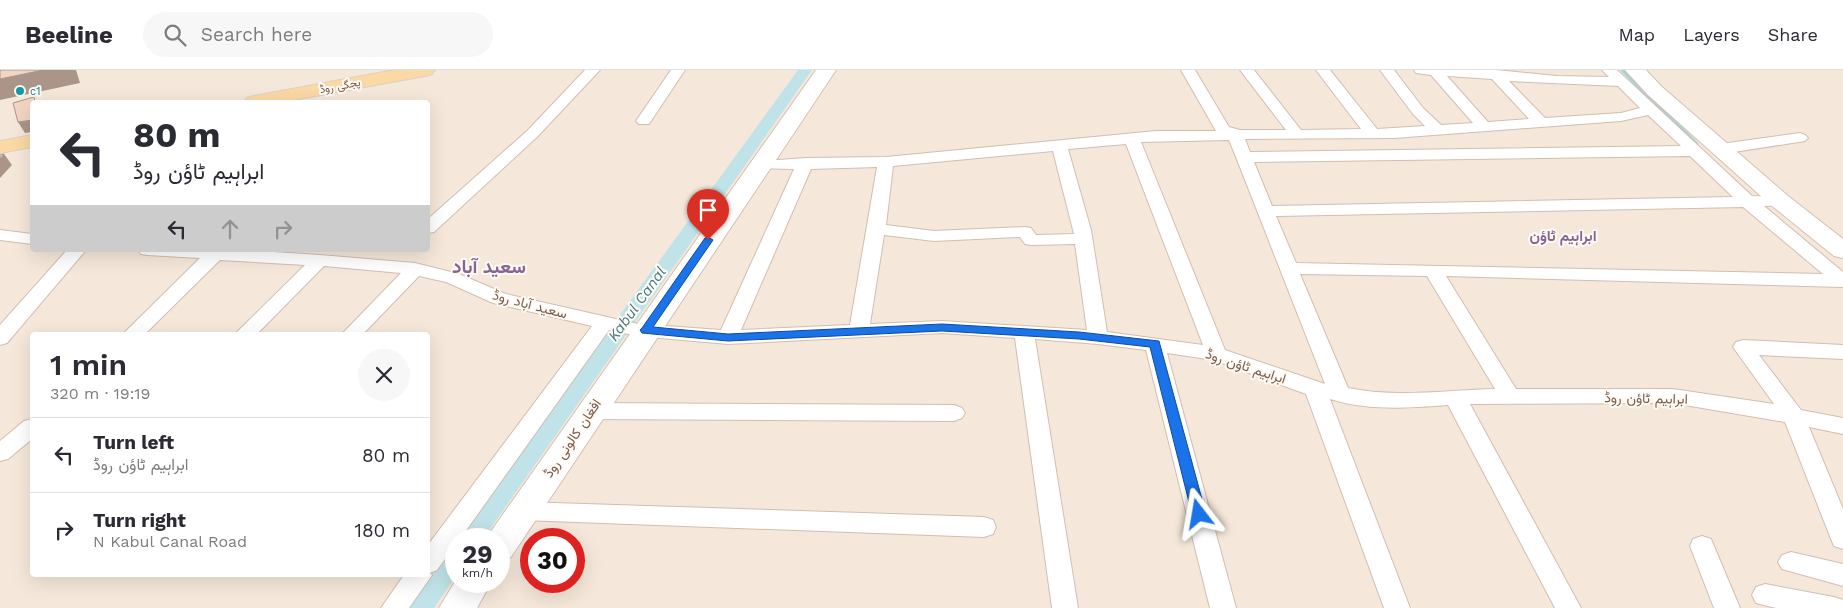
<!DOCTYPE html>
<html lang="en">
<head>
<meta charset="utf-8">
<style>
  :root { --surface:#fff; --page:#f7f7f7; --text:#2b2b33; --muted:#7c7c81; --line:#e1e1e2 }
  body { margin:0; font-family:"Work Sans",Vazirmatn,sans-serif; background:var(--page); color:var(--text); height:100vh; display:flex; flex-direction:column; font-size:19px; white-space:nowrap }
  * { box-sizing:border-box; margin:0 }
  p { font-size:16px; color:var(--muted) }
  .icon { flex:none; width:28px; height:28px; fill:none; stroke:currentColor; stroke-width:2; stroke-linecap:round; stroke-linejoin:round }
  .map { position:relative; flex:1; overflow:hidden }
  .details { position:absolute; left:30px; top:262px; width:400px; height:245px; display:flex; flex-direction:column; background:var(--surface); border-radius:5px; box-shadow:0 5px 20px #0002 }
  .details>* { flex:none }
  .hud { position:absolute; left:30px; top:30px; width:400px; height:152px; border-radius:5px; box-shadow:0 5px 20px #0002; background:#fff; color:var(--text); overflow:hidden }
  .speed { position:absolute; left:445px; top:458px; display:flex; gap:10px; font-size:25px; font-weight:700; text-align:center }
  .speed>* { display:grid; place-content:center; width:65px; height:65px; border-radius:50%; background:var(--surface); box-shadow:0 5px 20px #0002; line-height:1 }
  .speed small { font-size:12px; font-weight:400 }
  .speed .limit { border:8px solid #d22; background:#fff; color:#111 }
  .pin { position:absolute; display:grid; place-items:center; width:42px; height:42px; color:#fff; margin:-51px -21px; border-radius:50% 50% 50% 0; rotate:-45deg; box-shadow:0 0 5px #0007 }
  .pin .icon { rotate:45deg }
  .me { position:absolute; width:55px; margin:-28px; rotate:346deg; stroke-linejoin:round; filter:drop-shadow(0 0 4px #0008) }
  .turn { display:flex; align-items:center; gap:18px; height:105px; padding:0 20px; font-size:22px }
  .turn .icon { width:65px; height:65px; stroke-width:2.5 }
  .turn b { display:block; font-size:35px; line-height:42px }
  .lanes { display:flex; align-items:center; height:48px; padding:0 20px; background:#0003; justify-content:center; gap:25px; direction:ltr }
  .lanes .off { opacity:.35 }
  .round { display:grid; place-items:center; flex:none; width:52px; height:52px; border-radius:26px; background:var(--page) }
  .overview { display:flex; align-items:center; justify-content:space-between; height:85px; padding:0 20px }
  h1 { font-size:30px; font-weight:600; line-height:38px }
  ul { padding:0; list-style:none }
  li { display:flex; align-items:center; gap:15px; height:75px; padding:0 20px; border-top:1px solid var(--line) }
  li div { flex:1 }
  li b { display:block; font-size:19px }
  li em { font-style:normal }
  header { display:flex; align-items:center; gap:30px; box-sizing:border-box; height:70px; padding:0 25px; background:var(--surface); border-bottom:1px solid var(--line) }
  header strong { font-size:24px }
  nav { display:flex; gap:28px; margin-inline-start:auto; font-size:18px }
  .search { width:350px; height:45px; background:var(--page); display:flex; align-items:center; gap:12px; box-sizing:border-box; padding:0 18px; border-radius:28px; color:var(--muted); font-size:19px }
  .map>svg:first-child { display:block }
  .residential { fill:#f5e8da; fill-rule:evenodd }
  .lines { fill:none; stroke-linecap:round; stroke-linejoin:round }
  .stream { stroke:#a5d3da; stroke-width:4.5 }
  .canal { fill:#bfe3e8; fill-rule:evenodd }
  .street-casing { stroke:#d1beb0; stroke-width:2 }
  .secondary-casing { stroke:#d6c0b0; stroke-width:2 }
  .primary-casing { stroke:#dad1cd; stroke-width:2 }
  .street { fill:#fff; fill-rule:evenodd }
  .secondary { fill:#fff; fill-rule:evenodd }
  .primary { fill:#fbd9a5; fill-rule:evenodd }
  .shaded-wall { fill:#aa9588 }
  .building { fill:#f3d5c3; stroke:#aa9588 }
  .route { fill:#1a73e8; stroke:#114b97 }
  .culture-dot { fill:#0f9aa8; stroke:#fffaf3; stroke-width:2 }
  .labels { text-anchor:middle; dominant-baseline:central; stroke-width:4; stroke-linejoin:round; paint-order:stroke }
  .far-street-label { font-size:11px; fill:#7a5c4d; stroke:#fffaf3 }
  .far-culture-label { font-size:11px; fill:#0d838f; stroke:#fffaf3; text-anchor:start }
  .street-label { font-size:14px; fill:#7a5c4d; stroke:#fffaf3 }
  .neighbourhood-label { font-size:15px; font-weight:bold; fill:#846695; stroke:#fffaf3 }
  .water-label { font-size:15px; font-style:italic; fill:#437c86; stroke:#fffaf3 }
  .district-label { font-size:19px; font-weight:bold; fill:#846695; stroke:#fffaf3 }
</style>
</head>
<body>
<header>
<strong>Beeline</strong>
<div class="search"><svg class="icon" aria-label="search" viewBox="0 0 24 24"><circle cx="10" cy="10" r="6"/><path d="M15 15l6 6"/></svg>Search here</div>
<nav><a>Map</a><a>Layers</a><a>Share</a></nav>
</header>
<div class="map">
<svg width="1843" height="538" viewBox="0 0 1843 538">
  <rect width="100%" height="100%" fill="#fdf6ec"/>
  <path class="residential" d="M0 0H1843V538H0ZM32 32H428V180H32ZM32 265H428V505H32ZM456 469H499V511H456ZM531 469H574V511H531Z"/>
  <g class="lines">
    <path class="stream" d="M1623 0 1696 74"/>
    <g class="canal">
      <path d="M798 0H812L483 469H457Z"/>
      <path d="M456 476V506L434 538H406L447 479Z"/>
    </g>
    <g class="street-casing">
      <g id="street">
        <path d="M585 0H600L537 67 434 162 428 163V149L527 61Z"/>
        <path d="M671 0H685L649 54H639L636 51Z"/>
        <path d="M1181 0H1195L1229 57 1240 60H1286L1240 0H1254L1301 60 1361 59 1316 0H1330L1377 59 1425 56 1413 44 1380 0H1394L1423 38 1441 55 1473 53 1431 5 1416 3 1414 0H1496L1557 6 1609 7 1602 0H1617L1752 126 1786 127 1788 131 1786 135 1764 136 1843 202V217L1446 206 1516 319H1673L1774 334 1733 277 1736 272 1743 270 1843 275V289L1759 285 1801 340 1843 348V364L1809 357 1843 439V479L1834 476 1831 469 1785 352 1673 333 1470 334 1581 538H1555L1448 335C1408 338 1368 341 1330 329L1410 538H1384L1306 324 1214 290 1167 283 1236 538H1210L1146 280 1098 274 1035 269 1078 538H1052L1015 268 942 263 728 274 638 266 609 260 460 469H456V474L437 500 430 503 432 505 409 538H381L404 505H428V475L592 256 493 233 446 212 419 206 362 265H341L401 203 324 196 256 265H234L305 195 220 190 144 265H122L200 188 147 185 141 184 138 180H241L320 185 415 193 459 204 506 224 638 254 721 260 794 99 754 98 752 95 754 92 805 88 886 87 1156 61H1216ZM1447 6 1492 9 1529 49 1488 52ZM1509 11 1618 16 1640 38 1621 43 1545 48ZM1648 45 1681 76 1250 82 1245 69 1394 68 1621 51ZM1229 70 1236 87 1325 314 1225 280 1141 72ZM1126 74 1203 275 1107 262 1091 160 1068 79ZM1053 81 1074 164 1036 165 1031 158 1025 157 934 161 886 155 893 96ZM1690 86 1733 127 1272 136 1254 92ZM877 97 850 255 741 260 811 99ZM1743 137 1823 204 1296 193 1276 146ZM884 165 934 171 1020 167 1025 174 1031 175 1075 174 1087 260 942 251 870 254ZM1300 204 1427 206 1495 319C1446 320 1396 328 1348 318Z"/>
        <path d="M1800 63 1805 65 1808 68 1805 71 1721 84 1715 82 1713 79 1715 76 1721 74Z"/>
        <path d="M0 160 32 164V174L0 170Z"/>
        <path d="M67 180H86L7 273 0 275V255Z"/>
        <path d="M590 333 954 335 962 338 965 343 962 348 954 351 590 349 582 346 579 341 582 336Z"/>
        <path d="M32 349V369L8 389 0 391V371L24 351Z"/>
        <path d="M522 432 984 447 993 450 996 457 993 464 984 467 522 450 514 448 510 441 514 434Z"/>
        <path d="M1702 466 1711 469 1740 538H1714L1690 476 1693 469Z"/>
        <path d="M1791 482 1843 494V516L1782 499 1778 492 1782 485Z"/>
        <path d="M1765 514 1834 527 1843 530V538H1776L1756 533 1752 525 1756 517Z"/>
      </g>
    </g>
    <g class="secondary-casing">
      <g id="secondary">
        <path d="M816 0H836L511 487 499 491V469H486L487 467Z"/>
        <path d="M1625 0H1646L1662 17 1788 126 1843 169V188L1834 186 1772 136 1648 25Z"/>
        <path d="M456 510V511H492L477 538H439Z"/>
      </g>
    </g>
    <g class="primary-casing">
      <g id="primary">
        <path d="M394 0H435L432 4 425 6 283 32H244L247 28 254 26Z"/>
        <path d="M32 65V77L0 83V71Z"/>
      </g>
    </g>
    <use href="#street" class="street"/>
    <use href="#secondary" class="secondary"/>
    <use href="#primary" class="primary"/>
  </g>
  <g class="shaded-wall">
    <path d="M43 0H76L80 13 0 30V9Z"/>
    <path d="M32 50V62L25 63 18 52Z"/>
    <path d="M4 84 12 95 0 108V89Z"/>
  </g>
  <g class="building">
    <path d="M0 0H43L0 9Z"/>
    <path d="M34 27 35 32H32V50L18 52 13 33Z"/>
    <path d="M4 84 0 89V85Z"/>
  </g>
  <path class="route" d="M708 167 713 170 653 257 728 264 942 254 1079 262 1159 271 1206 444 1204 447 1199 449 1194 447 1192 444 1150 277 1079 269 942 261 728 271 642 263 640 260 642 258 705 168Z"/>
  <circle class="culture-dot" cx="20" cy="21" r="5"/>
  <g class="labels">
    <g class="far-street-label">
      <text transform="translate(340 16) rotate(-11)">پجگی روڈ</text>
    </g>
    <g class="far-culture-label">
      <text x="30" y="21">c1</text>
    </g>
    <g class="street-label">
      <text transform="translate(530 234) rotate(15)">سعید آباد روڈ</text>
      <text transform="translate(1246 296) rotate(18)">ابراہیم ٹاؤن روڈ</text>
      <text transform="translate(1646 328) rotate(1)">ابراہیم ٹاؤن روڈ</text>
      <text transform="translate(572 368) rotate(-56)">افغان کالونی روڈ</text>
    </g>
    <g class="neighbourhood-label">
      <text x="1563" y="166">ابراہیم ٹاؤن</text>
    </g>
    <g class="water-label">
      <text transform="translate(637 234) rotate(-54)">Kabul Canal</text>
    </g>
    <g class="district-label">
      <text x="489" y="196">سعید آباد</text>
    </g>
  </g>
</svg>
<div class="speed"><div>29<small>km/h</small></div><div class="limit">30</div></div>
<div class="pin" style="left:708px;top:170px;background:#d93025"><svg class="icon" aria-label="arrive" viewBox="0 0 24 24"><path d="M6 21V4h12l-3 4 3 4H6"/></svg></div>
<svg class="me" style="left:1199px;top:444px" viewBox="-20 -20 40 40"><path d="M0-17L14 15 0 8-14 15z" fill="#1a73e8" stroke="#fff" stroke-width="4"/></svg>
<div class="hud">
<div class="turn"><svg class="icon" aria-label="left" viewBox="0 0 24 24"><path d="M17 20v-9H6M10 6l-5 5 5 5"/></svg><div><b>80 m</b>ابراہیم ٹاؤن روڈ</div></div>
<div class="lanes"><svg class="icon" aria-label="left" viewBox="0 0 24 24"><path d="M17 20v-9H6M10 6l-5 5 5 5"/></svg><svg class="icon off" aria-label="ahead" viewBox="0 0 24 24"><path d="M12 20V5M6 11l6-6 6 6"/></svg><svg class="icon off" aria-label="right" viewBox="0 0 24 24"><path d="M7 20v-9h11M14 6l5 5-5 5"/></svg></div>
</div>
<section class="details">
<div class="overview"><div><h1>1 min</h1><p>320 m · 19:19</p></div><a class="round"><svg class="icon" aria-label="close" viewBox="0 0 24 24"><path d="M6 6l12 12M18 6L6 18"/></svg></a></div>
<ul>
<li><svg class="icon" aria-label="left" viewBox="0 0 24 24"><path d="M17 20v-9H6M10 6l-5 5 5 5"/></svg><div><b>Turn left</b><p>ابراہیم ٹاؤن روڈ</p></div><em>80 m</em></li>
<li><svg class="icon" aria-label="right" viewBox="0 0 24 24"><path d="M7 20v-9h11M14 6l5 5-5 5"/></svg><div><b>Turn right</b><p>N Kabul Canal Road</p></div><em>180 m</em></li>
</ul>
</section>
</div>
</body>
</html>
